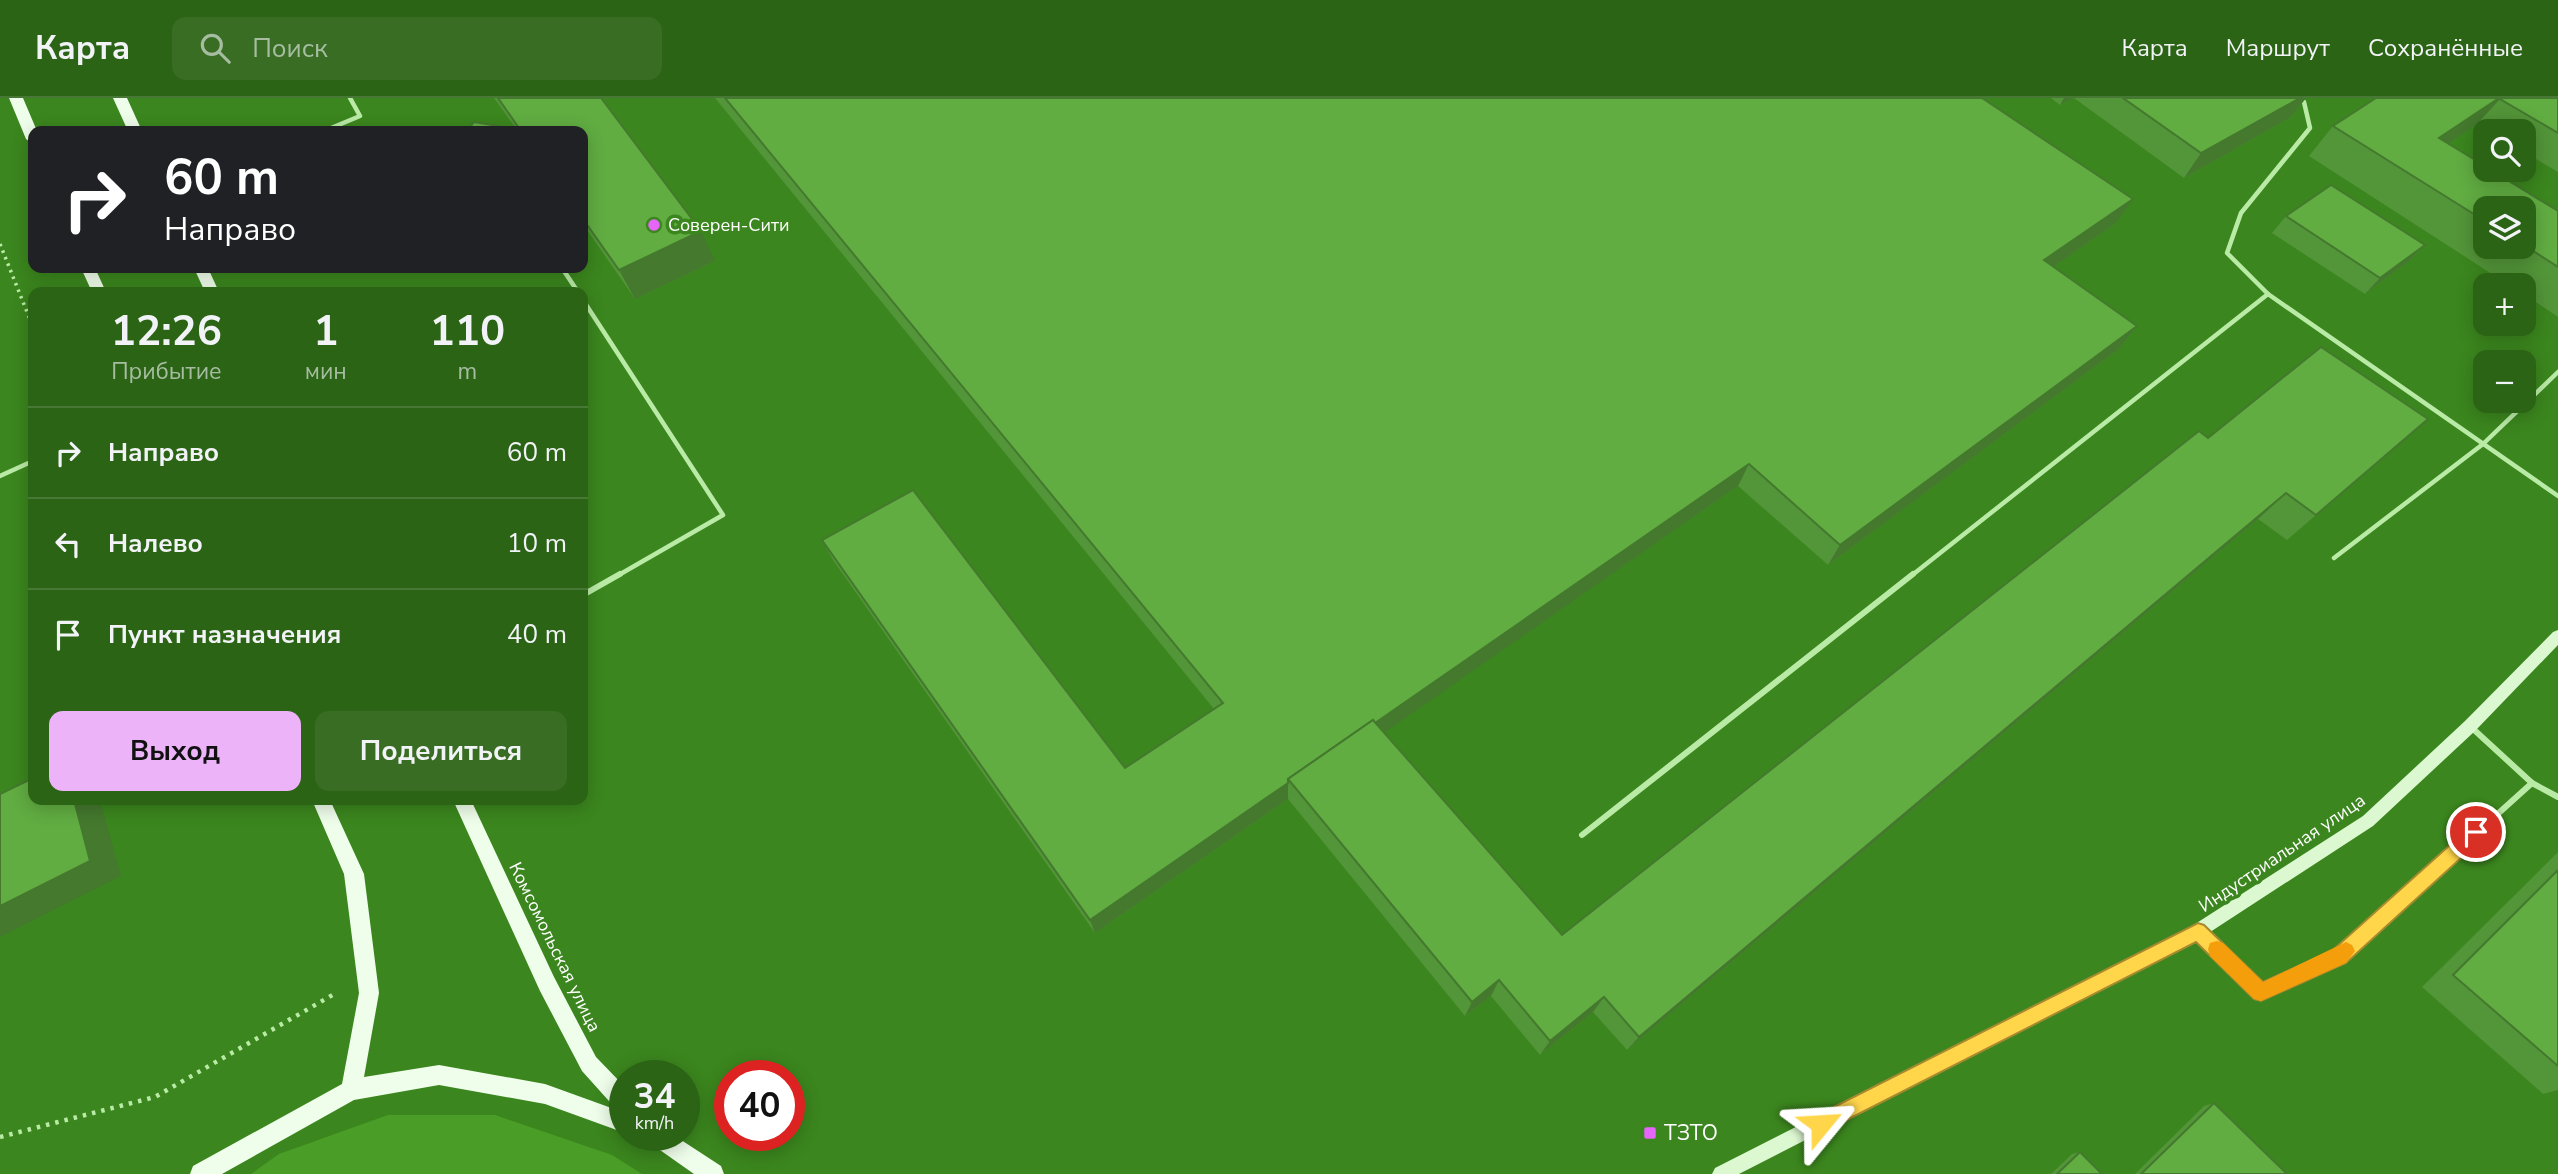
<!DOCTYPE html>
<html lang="ru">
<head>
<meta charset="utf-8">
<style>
  :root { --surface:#2c6416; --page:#386d23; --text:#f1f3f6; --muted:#a6bda1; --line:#487835; --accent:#ecb3f8 }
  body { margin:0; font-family:"Nunito Sans",sans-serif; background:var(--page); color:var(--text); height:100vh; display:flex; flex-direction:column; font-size:26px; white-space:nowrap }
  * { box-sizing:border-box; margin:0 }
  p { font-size:23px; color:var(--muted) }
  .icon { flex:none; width:38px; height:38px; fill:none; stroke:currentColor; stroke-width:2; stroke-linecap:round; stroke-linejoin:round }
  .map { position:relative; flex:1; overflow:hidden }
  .drawer { position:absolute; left:28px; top:189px; width:560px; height:518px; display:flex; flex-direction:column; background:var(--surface); border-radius:14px; box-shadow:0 4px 18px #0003 }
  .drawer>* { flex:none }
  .hud { position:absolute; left:28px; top:28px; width:560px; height:147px; border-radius:14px; box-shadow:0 4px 18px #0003; background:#202124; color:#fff; overflow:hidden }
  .fabs { position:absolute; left:2473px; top:21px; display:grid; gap:14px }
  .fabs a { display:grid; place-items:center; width:63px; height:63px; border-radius:14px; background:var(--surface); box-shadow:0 4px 18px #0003; font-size:35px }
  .speed { position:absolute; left:609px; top:962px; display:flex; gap:14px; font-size:35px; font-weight:700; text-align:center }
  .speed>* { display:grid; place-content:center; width:91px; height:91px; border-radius:50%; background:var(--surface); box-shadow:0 4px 18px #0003; line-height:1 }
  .speed small { font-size:18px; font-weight:400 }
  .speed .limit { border:10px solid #d22; background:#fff; color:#111 }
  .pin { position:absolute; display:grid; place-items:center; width:60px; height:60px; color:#fff; margin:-30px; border:4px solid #fff; border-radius:50%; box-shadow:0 2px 7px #0007 }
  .me { position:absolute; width:77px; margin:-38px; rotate:63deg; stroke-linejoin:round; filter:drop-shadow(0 0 5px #0008) }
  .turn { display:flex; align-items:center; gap:24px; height:147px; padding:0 21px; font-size:32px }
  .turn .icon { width:91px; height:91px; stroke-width:2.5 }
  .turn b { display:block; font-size:49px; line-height:60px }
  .eta { display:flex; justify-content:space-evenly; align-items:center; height:119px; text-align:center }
  .eta b { font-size:42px; font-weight:700; line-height:49px }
  .cta { display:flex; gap:14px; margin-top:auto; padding:14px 21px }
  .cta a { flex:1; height:80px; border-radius:14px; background:var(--accent); color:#111; font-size:28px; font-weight:700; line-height:80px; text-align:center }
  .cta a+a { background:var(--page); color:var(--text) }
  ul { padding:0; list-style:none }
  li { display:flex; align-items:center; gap:21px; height:91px; padding:0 21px; border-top:2px solid var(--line) }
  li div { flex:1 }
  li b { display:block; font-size:26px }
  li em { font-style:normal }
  header { display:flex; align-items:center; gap:42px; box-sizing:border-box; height:98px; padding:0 35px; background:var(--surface); border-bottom:2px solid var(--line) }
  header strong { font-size:33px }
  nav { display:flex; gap:38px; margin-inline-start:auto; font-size:24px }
  .search { width:490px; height:63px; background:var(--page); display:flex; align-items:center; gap:18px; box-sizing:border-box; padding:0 24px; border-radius:14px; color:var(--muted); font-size:26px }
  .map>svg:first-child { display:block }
  .green { fill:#4a9e27 }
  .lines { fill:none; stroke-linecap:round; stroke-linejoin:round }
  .path-far1 { stroke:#baeba6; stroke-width:3.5; stroke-dasharray:2.5 4.5; stroke-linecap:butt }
  .path { stroke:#baeba6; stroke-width:4.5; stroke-dasharray:3.5 6; stroke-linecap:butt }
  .lane-far1 { stroke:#baeba6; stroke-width:4.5 }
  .lane { stroke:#baeba6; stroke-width:6 }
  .secondary { fill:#dcf8d1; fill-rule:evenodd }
  .primary { fill:#effeea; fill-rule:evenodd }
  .wall { fill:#539539; fill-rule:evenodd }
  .shaded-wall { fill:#44792e }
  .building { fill:#61ad42; stroke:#44792e; stroke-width:2 }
  .route { fill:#ffd54a; stroke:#a68a30; stroke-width:2 }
  .slow { fill:#f59e0b }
  .poi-dot { fill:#e665fa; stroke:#3b861e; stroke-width:2.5 }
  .labels { text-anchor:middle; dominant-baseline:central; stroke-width:7; stroke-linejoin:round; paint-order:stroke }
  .poi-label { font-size:18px; fill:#fff; stroke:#3b861e; text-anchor:start }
  .street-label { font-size:18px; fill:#fff; stroke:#3b861e }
  .near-poi-label { font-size:21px; fill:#fff; stroke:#3b861e; text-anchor:start }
</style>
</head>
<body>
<header>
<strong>Карта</strong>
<div class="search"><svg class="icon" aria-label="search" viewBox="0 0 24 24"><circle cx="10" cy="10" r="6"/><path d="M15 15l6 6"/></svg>Поиск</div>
<nav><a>Карта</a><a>Маршрут</a><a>Сохранённые</a></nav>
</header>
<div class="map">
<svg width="2558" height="1076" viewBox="0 0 2558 1076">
  <rect width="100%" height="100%" fill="#3b861e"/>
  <path class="green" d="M388 1017H495L612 1057 642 1076H251L279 1056Z"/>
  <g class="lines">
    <path class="path-far1" d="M0 146 33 229"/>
    <path class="path" d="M0 1039 155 999 336 895"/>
    <g class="lane-far1">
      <path d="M2297 0 2304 4 2310 30 2241 115 2227 155 2268 196 2558 398"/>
      <path d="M324 33 360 18 350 0"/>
      <path d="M562 170 578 194"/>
      <path d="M583 202 723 417 617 478"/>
      <path d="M0 378 33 363"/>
      <path d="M2334 460 2483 346 2558 274"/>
      <path d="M1911 478 2268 196"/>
    </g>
    <g class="lane">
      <path d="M583 497 620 476"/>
      <path d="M2471 629 2532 685 2558 699"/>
      <path d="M1582 737 1913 476"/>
      <path d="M2200 835 2261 894 2339 859 2532 685"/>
    </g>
    <path class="secondary" d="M2558 532V547L2475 633 2373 728 2204 838 1739 1076H1712L1715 1070 2192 828 2363 718 2465 623 2553 534Z"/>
    <g class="primary">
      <path d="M9 0H23L37 33H33V46L26 41Z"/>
      <path d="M113 0H127L142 33H128Z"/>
      <path d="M81 170H95L106 194H92Z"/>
      <path d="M194 170H208L219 194H205Z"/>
      <path d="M312 702H330L364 776 379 895 364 979 439 967 545 986 617 1012 582 973 540 893 453 702H471L554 879 596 959 625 989V1035L545 1006 439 987 354 1002 222 1076H190L193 1068 342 986 359 895 344 776Z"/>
      <path d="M647 1038H675L721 1068 724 1076H694L650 1045Z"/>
    </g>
  </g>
  <g class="wall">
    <path d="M494 0H601L715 163 635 201 583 126V33H518Z"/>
    <path d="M715 0H1982L2116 125 2053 169 2137 228 2119 251 1828 467 1738 388 1384 634 1562 837 2208 340 2397 348 2287 442 2258 421 1627 952 1593 914 1540 957 1491 898 1465 918 1288 701 1095 835 833 462 822 442 1125 670 1214 611Z"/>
    <path d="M2051 0H2073L2060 7Z"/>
    <path d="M2074 0H2306L2291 19 2184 80Z"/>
    <path d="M2558 0V74L2524 54V33H2489L2477 26 2448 46 2558 113V219L2524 196V187H2509L2309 58 2333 28 2500 1ZM2485 110H2524V149H2485Z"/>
    <path d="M2286 118 2425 147 2409 163 2365 196 2272 135Z"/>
    <path d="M2558 754V992L2543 996 2422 889Z"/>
    <path d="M2214 1005 2287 1076H2135L2204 1008Z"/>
    <path d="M2080 1054 2102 1076H2051L2072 1056Z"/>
  </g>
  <g class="shaded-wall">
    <path d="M2064 0H2073L2060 7Z"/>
    <path d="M2300 0H2306L2291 19 2184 80 2201 55Z"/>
    <path d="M2499 0H2501L2477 26 2412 71 2439 40Z"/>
    <path d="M2133 101 2116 125 2029 186 2044 162Z"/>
    <path d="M701 133 715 163 635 201 619 172Z"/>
    <path d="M2425 147 2409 163 2365 196 2380 180Z"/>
    <path d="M2137 228 2119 251 1828 467 1840 447Z"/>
    <path d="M2428 321 2397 348 2287 442 2316 417Z"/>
    <path d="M1749 366 1738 388 1299 694 1290 683Z"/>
    <path d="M2286 395 2258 421 1627 952 1639 939Z"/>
    <path d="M1288 685V701L1095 835 1090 822Z"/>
    <path d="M74 702H100L121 778 0 839V808Z"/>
    <path d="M1499 882 1491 898 1465 918 1472 904Z"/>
    <path d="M1604 899 1593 914 1540 957 1550 943Z"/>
  </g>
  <g class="building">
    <path d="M498 0H601L701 133 619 172 583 121V33H521Z"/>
    <path d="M725 0H1982L2133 101 2044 162 2137 228 1840 447 1749 366 1375 625 1373 622 1288 681V685L1090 822 822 442 913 392 1125 670 1223 605Z"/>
    <path d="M2123 0H2300L2201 55Z"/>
    <path d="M2376 0H2499L2439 40 2485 68V72H2491L2558 113V169L2524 147V110H2485V123L2333 28Z"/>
    <path d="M2502 0H2558V35L2500 1Z"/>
    <path d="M474 24 498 28 494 33H466H467Z"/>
    <path d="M2331 87 2425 147 2380 180 2286 118Z"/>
    <path d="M2321 249 2428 321 2316 417 2286 395 1639 939 1604 899 1550 943 1499 882 1472 904 1288 681 1373 622 1562 837 2199 333 2208 340Z"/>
    <path d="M33 680V702H74L90 763 0 808V696Z"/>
    <path d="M2558 772V968L2453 877Z"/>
    <path d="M2214 1005 2287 1076H2141Z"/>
    <path d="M2080 1054 2102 1076H2057Z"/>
  </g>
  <path class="route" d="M2476 726 2483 729 2485 734 2483 740 2346 865 2261 903 2254 901 2196 844 1827 1032 1821 1035 1814 1032 1811 1026 1814 1019 2198 825 2204 827 2263 884 2333 852 2470 729Z"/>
  <path class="slow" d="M2217 843 2223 845 2263 884 2346 844 2352 847 2355 853 2346 865 2261 903 2254 901 2210 858 2208 851 2210 845Z"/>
  <g class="poi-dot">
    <circle cx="654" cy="127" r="7"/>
    <rect x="1643" y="1028" width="14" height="14" rx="3.5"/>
  </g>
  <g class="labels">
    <g class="poi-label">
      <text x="668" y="127">Соверен-Сити</text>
    </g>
    <g class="street-label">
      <text transform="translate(2282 755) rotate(-34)">Индустриальная улица</text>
      <text transform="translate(555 849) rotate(64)">Комсомольская улица</text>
    </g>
    <g class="near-poi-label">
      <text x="1664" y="1035">ТЗТО</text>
    </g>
  </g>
</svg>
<div class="fabs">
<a><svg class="icon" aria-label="search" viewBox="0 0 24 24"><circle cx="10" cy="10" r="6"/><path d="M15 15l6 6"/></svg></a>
<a><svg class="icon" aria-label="layers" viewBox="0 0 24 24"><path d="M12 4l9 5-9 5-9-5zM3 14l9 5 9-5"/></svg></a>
<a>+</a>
<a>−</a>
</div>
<div class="speed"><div>34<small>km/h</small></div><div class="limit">40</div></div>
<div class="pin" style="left:2476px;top:734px;background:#d93025"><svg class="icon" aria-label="arrive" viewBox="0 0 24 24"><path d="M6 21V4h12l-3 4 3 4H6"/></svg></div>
<svg class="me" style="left:1821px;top:1026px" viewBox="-20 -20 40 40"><path d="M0-17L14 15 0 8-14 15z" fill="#ffd54a" stroke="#fff" stroke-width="4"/></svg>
<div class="hud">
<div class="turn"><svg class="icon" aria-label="right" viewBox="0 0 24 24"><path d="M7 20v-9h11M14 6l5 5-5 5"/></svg><div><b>60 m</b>Направо</div></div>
</div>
<section class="drawer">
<div class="eta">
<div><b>12:26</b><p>Прибытие</p></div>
<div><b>1</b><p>мин</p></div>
<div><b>110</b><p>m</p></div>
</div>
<ul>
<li><svg class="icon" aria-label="right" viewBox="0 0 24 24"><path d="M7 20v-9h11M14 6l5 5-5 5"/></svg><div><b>Направо</b></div><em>60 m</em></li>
<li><svg class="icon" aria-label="left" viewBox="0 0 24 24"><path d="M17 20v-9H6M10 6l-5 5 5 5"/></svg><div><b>Налево</b></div><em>10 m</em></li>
<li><svg class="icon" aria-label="arrive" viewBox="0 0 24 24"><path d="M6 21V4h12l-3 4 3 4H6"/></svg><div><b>Пункт назначения</b></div><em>40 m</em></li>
</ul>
<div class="cta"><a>Выход</a><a>Поделиться</a></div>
</section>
</div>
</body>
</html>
